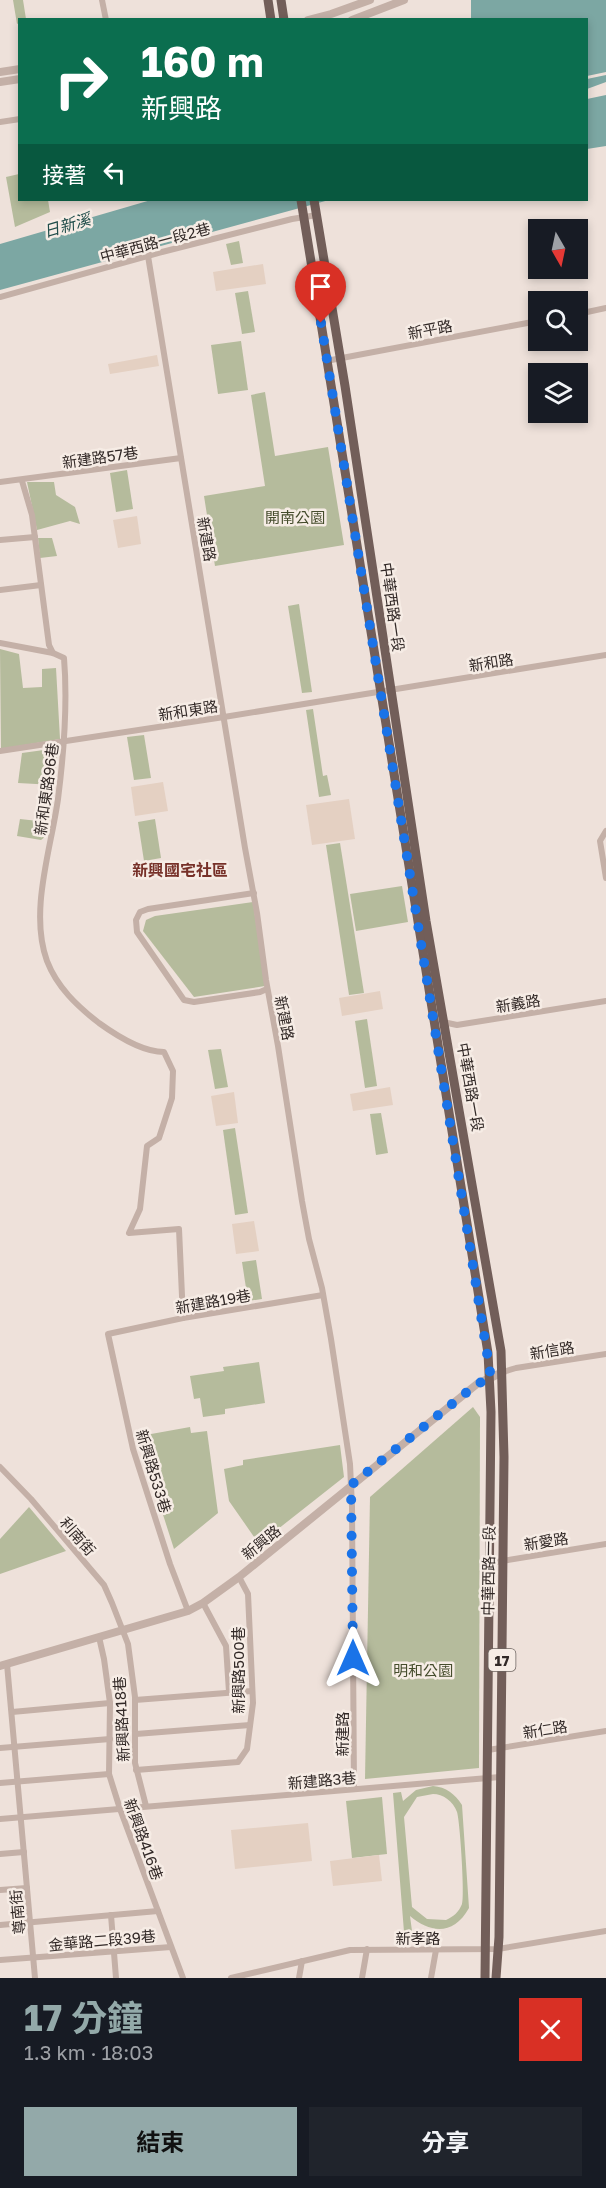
<!DOCTYPE html>
<html lang="zh-TW">
<head>
<meta charset="utf-8">
<style>
  :root { --surface:#171b24; --page:#20242c; --text:#f1f3f6; --muted:#9ea1a6; --accent:#93a9a9 }
  body { margin:0; font-family:"Golos Text","Noto Sans TC",sans-serif; background:var(--page); color:var(--text); height:100vh; display:flex; flex-direction:column; font-size:22px; white-space:nowrap }
  * { box-sizing:border-box; margin:0 }
  p { font-size:20px; color:var(--muted) }
  .icon { flex:none; width:33px; height:33px; fill:none; stroke:currentColor; stroke-width:2; stroke-linecap:round; stroke-linejoin:round }
  .map { position:relative; height:1978px; overflow:hidden }
  .drawer { display:flex; flex-direction:column; background:var(--surface); flex:1 }
  .drawer>* { flex:none }
  .banner { position:absolute; left:18px; top:18px; width:570px; height:183px; border-radius:0px; box-shadow:0 3px 9px #0003; background:#0b6e4f; color:#fff; overflow:hidden }
  .needle { width:39px; rotate:171deg }
  .tools { position:absolute; left:528px; top:219px; display:grid; gap:12px }
  .tools a { display:grid; place-items:center; width:60px; height:60px; border-radius:0px; background:var(--surface); box-shadow:0 3px 9px #0003; font-size:30px }
  .pin { position:absolute; display:grid; place-items:center; width:51px; height:51px; color:#fff; margin:-62px -26px; border-radius:50% 50% 50% 0; rotate:-45deg; box-shadow:0 0 6px #0007 }
  .pin .icon { rotate:45deg }
  .me { position:absolute; width:66px; margin:-33px; rotate:0deg; stroke-linejoin:round; filter:drop-shadow(0 0 4px #0008) }
  .turn { display:flex; align-items:center; gap:21px; height:126px; padding:0 24px; font-size:27px }
  .turn .icon { width:78px; height:78px; stroke-width:2.5 }
  .turn b { display:block; font-size:42px; line-height:51px }
  .then { display:flex; align-items:center; height:57px; padding:0 24px; background:#0003; gap:12px; font-size:22px }
  .round { display:grid; place-items:center; flex:none; width:63px; height:63px; border-radius:0px; background:var(--page) }
  .overview { display:flex; align-items:center; justify-content:space-between; height:102px; padding:0 24px }
  h1 { font-size:36px; font-weight:700; line-height:45px; color:var(--accent) }
  .cta { display:flex; gap:12px; margin-top:auto; padding:12px 24px }
  .cta a { flex:1; height:69px; border-radius:0px; background:var(--accent); color:#111; font-size:24px; font-weight:700; line-height:69px; text-align:center }
  .cta a+a { background:var(--page); color:var(--text) }
  .map>svg:first-child { display:block }
  .green { fill:#b5bb9c; fill-rule:evenodd }
  .plaza { fill:#e4d0c2 }
  .water { fill:#7ca7a3 }
  .lines { fill:none; stroke-linecap:round; stroke-linejoin:round }
  .minor { stroke:#c4b0a7; stroke-width:6 }
  .tertiary { stroke:#c4b0a7; stroke-width:8 }
  .primary { stroke:#725e59; stroke-width:9 }
  .route { stroke:#1a73e8; stroke-width:10; stroke-dasharray:0 18 }
  .labels { text-anchor:middle; dominant-baseline:central; stroke-width:5; stroke-linejoin:round; paint-order:stroke }
  .shield { fill:#f6ece5; stroke:#6d6460; stroke-width:1.5 }
  .shield-label { font-size:14px; font-weight:bold; fill:#322927 }
  .street-label { font-size:15px; fill:#322927; stroke:#f6ece5 }
  .park-label { font-size:15px; fill:#464d2d; stroke:#f6ece5 }
  .water-label { font-size:16px; font-style:italic; fill:#214e4b; stroke:#f6ece5 }
  .neighbourhood-label { font-size:16px; font-weight:bold; fill:#773129; stroke:#f6ece5 }
</style>
</head>
<body>
<div class="map">
<svg width="606" height="1978" viewBox="0 0 606 1978">
  <rect width="100%" height="100%" fill="#eee1da"/>
  <g class="green">
    <path d="M13 0H23L26 19 20 20 19 23 17 24Z"/>
    <path d="M19 174 20 200H48L50 212 15 227 6 177Z"/>
    <path d="M239 241 243 263 231 265 226 244Z"/>
    <path d="M248 291 255 332 242 334 235 293Z"/>
    <path d="M241 341 248 390 218 394 211 345Z"/>
    <path d="M265 392 275 456 328 447 344 545 215 566 204 496 265 486 251 395Z"/>
    <path d="M127 470 133 509 116 512 110 473Z"/>
    <path d="M27 482H54L56 495 75 507 80 524 70 521 37 530Z"/>
    <path d="M38 538H52L57 556 40 558Z"/>
    <path d="M299 604 312 692 302 693 288 606Z"/>
    <path d="M0 649 19 654 23 688 42 687V669L56 668 60 739 1 749Z"/>
    <path d="M313 709 323 776 327 775 331 795 319 797 306 710Z"/>
    <path d="M144 735 151 778 134 780 127 737Z"/>
    <path d="M51 749 57 756 54 785 18 783 22 753Z"/>
    <path d="M20 819 47 822 46 836 41 840 17 836Z"/>
    <path d="M155 819 161 858 144 861 138 822Z"/>
    <path d="M340 843 364 993 349 995 326 845Z"/>
    <path d="M402 886 408 922 356 931 350 894Z"/>
    <path d="M253 902 265 986 194 997 143 931 146 920 155 916Z"/>
    <path d="M367 1019 377 1086 365 1088 355 1021Z"/>
    <path d="M221 1049 228 1087 215 1089 208 1050Z"/>
    <path d="M381 1113 388 1153 376 1155 370 1114Z"/>
    <path d="M235 1128 248 1213 235 1215 223 1130Z"/>
    <path d="M256 1260 262 1299 248 1301 242 1262Z"/>
    <path d="M259 1362 265 1403 225 1409V1414L203 1417 200 1398 194 1399 190 1376 224 1371 223 1367Z"/>
    <path d="M473 1407 480 1417 479 1768 365 1779 370 1497Z"/>
    <path d="M190 1427 191 1433 207 1431 218 1513 174 1549 141 1446 140 1436Z"/>
    <path d="M340 1445 344 1477 259 1544 229 1501 224 1469 243 1465V1460Z"/>
    <path d="M29 1507 66 1551 0 1574V1539Z"/>
    <path d="M433 1786C446 1787 455 1794 462 1805L469 1908C454 1935 431 1934 410 1916L412 1931 404 1932 393 1793 401 1792 403 1801 416 1790ZM433 1794C443 1794 453 1801 457 1812 460 1821 465 1897 462 1904 459 1912 453 1917 446 1920L427 1919 412 1907 404 1817 417 1797Z"/>
    <path d="M382 1797 387 1854 352 1858 346 1801Z"/>
  </g>
  <g class="plaza">
    <path d="M263 264 266 284 216 291 213 272Z"/>
    <path d="M157 355 159 366 110 374 108 364Z"/>
    <path d="M137 516 141 544 118 548 113 520Z"/>
    <path d="M163 782 168 811 135 816 131 787Z"/>
    <path d="M349 799 355 839 312 845 306 805Z"/>
    <path d="M380 991 383 1009 342 1016 339 998Z"/>
    <path d="M390 1087 393 1105 353 1111 350 1094Z"/>
    <path d="M234 1092 238 1123 216 1126 211 1096Z"/>
    <path d="M254 1221 259 1251 236 1254 232 1224Z"/>
    <path d="M308 1823 312 1861 235 1869 231 1830Z"/>
    <path d="M379 1855 382 1881 333 1886 330 1861Z"/>
  </g>
  <g class="water">
    <path d="M471 0H606V72L587 76 586 20 471 19Z"/>
    <path d="M606 75V82L587 89V79Z"/>
    <path d="M606 95V146L587 149V99Z"/>
    <path d="M151 200H329L0 290V244Z"/>
  </g>
  <g class="lines">
    <g class="minor">
      <path d="M102 0 106 20"/>
      <path d="M0 122 20 119"/>
      <path d="M148 256 245 848 257 913 266 980 278 1046 302 1201 309 1239 322 1288 331 1339 350 1464 352 1507 354 1789"/>
      <path d="M0 297 158 253 292 219 317 215"/>
      <path d="M578 314 606 308"/>
      <path d="M326 361 538 321"/>
      <path d="M22 481 32 515 49 645 53 653"/>
      <path d="M0 482 181 458"/>
      <path d="M0 540 35 537"/>
      <path d="M0 590 41 585"/>
      <path d="M0 643 53 653 64 658C68 706 64 752 58 799 51 849 29 912 47 961 57 987 77 1006 99 1023 117 1036 142 1052 164 1052L173 1071 172 1098 159 1138 147 1146 140 1209 129 1233 179 1229 183 1318"/>
      <path d="M0 751 224 717 606 655"/>
      <path d="M606 831 600 841 606 878"/>
      <path d="M254 893 148 909 140 912 136 920 137 932 184 1000 194 1002 260 992 267 989"/>
      <path d="M443 1022 457 1025 606 1001"/>
      <path d="M503 1372 516 1368 606 1354"/>
      <path d="M0 1467 31 1499 104 1585 112 1603 128 1644 135 1697V1763L146 1806"/>
      <path d="M490 1563 606 1544"/>
      <path d="M203 1603 226 1646 229 1692"/>
      <path d="M188 1611 170 1564 133 1449 108 1334 183 1318 323 1295"/>
      <path d="M99 1637 104 1659 110 1703 109 1774 120 1809 183 1978"/>
      <path d="M7 1664 35 1978"/>
      <path d="M135 1700 252 1691"/>
      <path d="M12 1712 110 1703"/>
      <path d="M136 1734 250 1725"/>
      <path d="M0 1748 110 1739"/>
      <path d="M488 1750 606 1731"/>
      <path d="M136 1770 238 1762 247 1749 253 1703 248 1594 239 1577"/>
      <path d="M0 1783 109 1774"/>
      <path d="M0 1819 500 1777"/>
      <path d="M0 1854 24 1852"/>
      <path d="M0 1890 27 1888"/>
      <path d="M111 1915 116 1978"/>
      <path d="M0 1925 158 1911"/>
      <path d="M0 1960 171 1947"/>
      <path d="M231 1978 350 1950 498 1949 606 1931"/>
      <path d="M299 1978 302 1961"/>
      <path d="M362 1978 367 1949"/>
      <path d="M431 1978 436 1950"/>
    </g>
    <g class="tertiary">
      <path d="M308 20 331 14 370 0"/>
      <path d="M352 20 404 0"/>
      <path d="M0 72 20 69"/>
      <path d="M0 82 20 79"/>
      <path d="M0 1666 188 1611 203 1603 239 1577 477 1384 503 1372"/>
    </g>
    <g class="primary">
      <path d="M268 0 271 20"/>
      <path d="M281 0 284 20"/>
      <path d="M301 200 488 1353 491 1412 485 1978"/>
      <path d="M314 200 345 386 426 921 501 1351 504 1457 499 1937 496 1978"/>
    </g>
  </g>
  <g class="lines">
    <path class="route" d="M321 323 491 1378 477 1384 351 1485 353 1658"/>
  </g>
  <g class="labels">
    <rect class="shield" x="488.5" y="1649" width="27" height="22" rx="4.5"/>
    <g class="shield-label">
      <text x="502" y="1660">17</text>
    </g>
    <g class="street-label">
      <text transform="translate(155 242) rotate(-15)">中華西路一段2巷</text>
      <text transform="translate(430 329) rotate(-11)">新平路</text>
      <text transform="translate(100 457) rotate(-8)">新建路57巷</text>
      <text transform="translate(207 539) rotate(80)">新建路</text>
      <text transform="translate(393 607) rotate(82)">中華西路一段</text>
      <text transform="translate(491 662) rotate(-9)">新和路</text>
      <text transform="translate(188 710) rotate(-9)">新和東路</text>
      <text transform="translate(46 789) rotate(-82)">新和東路96巷</text>
      <text transform="translate(518 1003) rotate(-9)">新義路</text>
      <text transform="translate(285 1018) rotate(79)">新建路</text>
      <text transform="translate(471 1087) rotate(80)">中華西路一段</text>
      <text transform="translate(213 1301) rotate(-10)">新建路19巷</text>
      <text transform="translate(552 1350) rotate(-9)">新信路</text>
      <text transform="translate(154 1471) rotate(73)">新興路533巷</text>
      <text transform="translate(78 1536) rotate(49)">利南街</text>
      <text transform="translate(546 1541) rotate(-9)">新愛路</text>
      <text transform="translate(261 1542) rotate(-39)">新興路</text>
      <text transform="translate(488 1571) rotate(-89)">中華西路一段</text>
      <text transform="translate(238 1670) rotate(-90)">新興路500巷</text>
      <text transform="translate(121 1719) rotate(-93)">新興路418巷</text>
      <text transform="translate(545 1729) rotate(-9)">新仁路</text>
      <text transform="translate(342 1734) rotate(-90)">新建路</text>
      <text transform="translate(322 1780) rotate(-5)">新建路3巷</text>
      <text transform="translate(144 1839) rotate(70)">新興路416巷</text>
      <text transform="translate(17 1912) rotate(-95)">尊南街</text>
      <text x="418" y="1938">新孝路</text>
      <text transform="translate(102 1940) rotate(-5)">金華路二段39巷</text>
    </g>
    <g class="park-label">
      <text x="295" y="517">開南公園</text>
      <text x="423" y="1670">明和公園</text>
    </g>
    <g class="water-label">
      <text transform="translate(67 225) rotate(-16)">日新溪</text>
    </g>
    <g class="neighbourhood-label">
      <text x="180" y="870">新興國宅社區</text>
    </g>
  </g>
</svg>
<div class="tools">
<a><svg class="needle" viewBox="-14 -14 28 28"><path d="M0-13l5 13h-10z" fill="#e53935"/><path d="M0 13l5-13h-10z" fill="#9ea1a6"/></svg></a>
<a><svg class="icon" aria-label="search" viewBox="0 0 24 24"><circle cx="10" cy="10" r="6"/><path d="M15 15l6 6"/></svg></a>
<a><svg class="icon" aria-label="layers" viewBox="0 0 24 24"><path d="M12 4l9 5-9 5-9-5zM3 14l9 5 9-5"/></svg></a>
</div>
<div class="pin" style="left:321px;top:323px;background:#d93025"><svg class="icon" aria-label="arrive" viewBox="0 0 24 24"><path d="M6 21V4h12l-3 4 3 4H6"/></svg></div>
<svg class="me" style="left:353px;top:1658px" viewBox="-20 -20 40 40"><path d="M0-17L14 15 0 8-14 15z" fill="#1a73e8" stroke="#fff" stroke-width="4"/></svg>
<div class="banner">
<div class="turn"><svg class="icon" aria-label="right" viewBox="0 0 24 24"><path d="M7 20v-9h11M14 6l5 5-5 5"/></svg><div><b>160 m</b>新興路</div></div>
<div class="then">接著<svg class="icon" aria-label="left" viewBox="0 0 24 24"><path d="M17 20v-9H6M10 6l-5 5 5 5"/></svg></div>
</div>
</div>
<section class="drawer">
<div class="overview"><div><h1>17 分鐘</h1><p>1.3 km · 18:03</p></div><a class="round" style="background:#d93025;color:#fff"><svg class="icon" aria-label="close" viewBox="0 0 24 24"><path d="M6 6l12 12M18 6L6 18"/></svg></a></div>
<div class="cta"><a>結束</a><a>分享</a></div>
</section>
</body>
</html>
